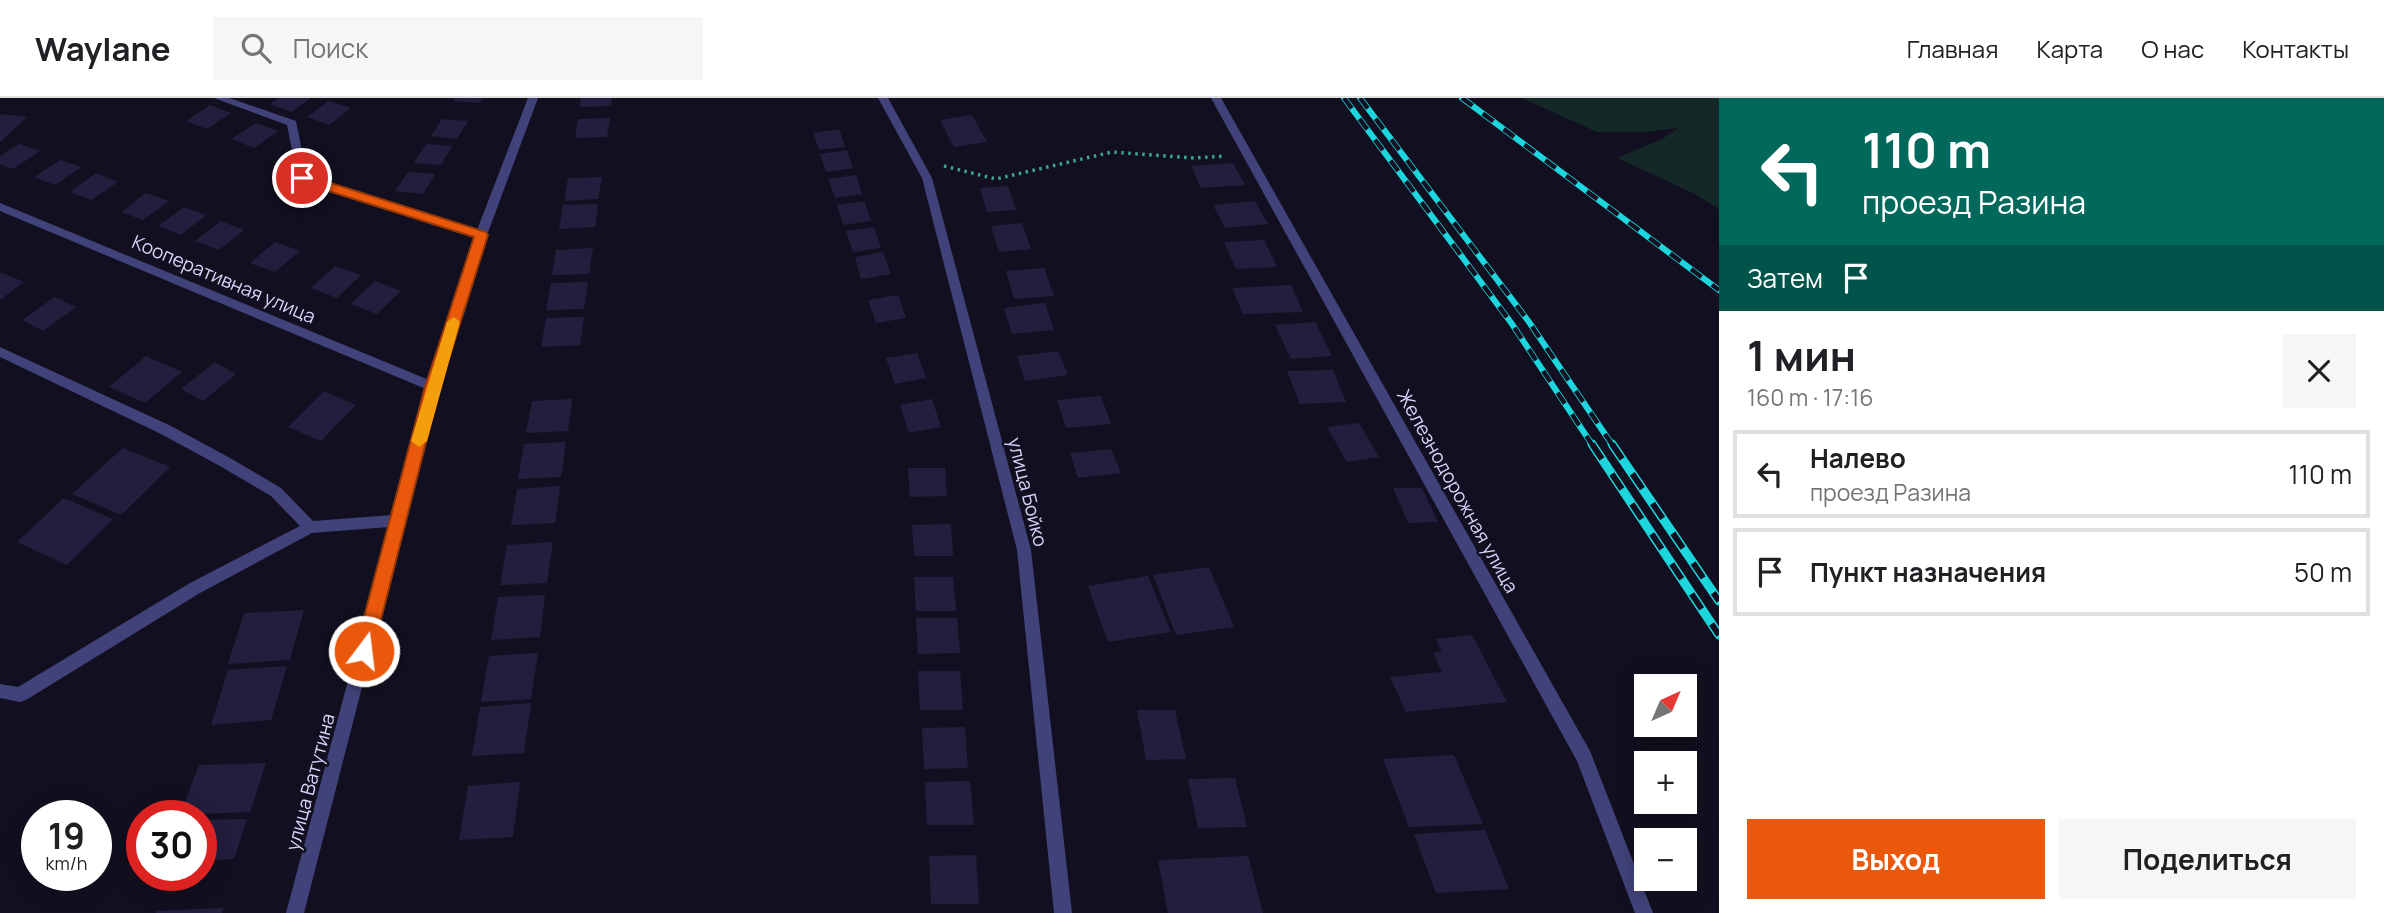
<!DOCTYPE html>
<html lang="ru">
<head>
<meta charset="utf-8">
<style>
  :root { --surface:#fff; --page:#f6f6f6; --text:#202124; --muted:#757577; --line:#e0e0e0; --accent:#ea580c }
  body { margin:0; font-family:Manrope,sans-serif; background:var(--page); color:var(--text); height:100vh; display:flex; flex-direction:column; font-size:26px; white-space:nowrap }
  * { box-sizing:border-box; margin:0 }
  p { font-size:23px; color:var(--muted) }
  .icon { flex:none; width:38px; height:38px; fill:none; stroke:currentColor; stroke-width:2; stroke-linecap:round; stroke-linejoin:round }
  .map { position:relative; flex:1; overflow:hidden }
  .details { display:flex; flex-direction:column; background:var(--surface); width:665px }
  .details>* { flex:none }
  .hud { background:#00695c; color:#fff; overflow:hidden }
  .needle { width:46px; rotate:44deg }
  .controls { position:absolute; left:1634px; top:576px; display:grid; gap:14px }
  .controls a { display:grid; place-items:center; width:63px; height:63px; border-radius:0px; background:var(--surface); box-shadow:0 4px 18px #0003; font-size:35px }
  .speed { position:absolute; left:21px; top:702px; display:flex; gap:14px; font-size:35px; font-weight:700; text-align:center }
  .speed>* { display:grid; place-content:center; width:91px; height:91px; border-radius:50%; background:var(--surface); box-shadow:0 4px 18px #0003; line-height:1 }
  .speed small { font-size:18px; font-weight:400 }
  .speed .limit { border:10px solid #d22; background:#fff; color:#111 }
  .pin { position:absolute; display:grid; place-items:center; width:60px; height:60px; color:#fff; margin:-30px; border:4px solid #fff; border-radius:50%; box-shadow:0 2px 7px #0007 }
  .me { position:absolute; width:77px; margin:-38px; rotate:15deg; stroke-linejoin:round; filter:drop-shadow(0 0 5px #0008) }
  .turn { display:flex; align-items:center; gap:24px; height:147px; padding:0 28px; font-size:32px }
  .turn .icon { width:91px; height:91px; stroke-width:2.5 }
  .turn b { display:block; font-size:49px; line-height:60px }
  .then { display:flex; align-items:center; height:66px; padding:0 28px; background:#0003; gap:14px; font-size:26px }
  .round { display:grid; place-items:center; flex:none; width:74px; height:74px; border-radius:0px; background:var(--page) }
  .headline { display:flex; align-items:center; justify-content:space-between; height:119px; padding:0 28px }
  h1 { font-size:42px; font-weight:700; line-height:52px }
  .button { display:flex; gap:14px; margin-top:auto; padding:14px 28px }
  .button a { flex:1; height:80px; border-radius:0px; background:var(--accent); color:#fff; font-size:28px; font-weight:700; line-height:80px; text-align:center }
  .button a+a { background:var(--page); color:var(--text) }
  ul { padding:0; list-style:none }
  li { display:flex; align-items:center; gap:21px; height:88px; margin:0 14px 10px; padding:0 14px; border:4px solid var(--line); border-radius:0px }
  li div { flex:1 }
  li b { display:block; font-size:26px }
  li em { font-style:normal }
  header { display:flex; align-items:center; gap:42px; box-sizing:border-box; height:98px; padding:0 35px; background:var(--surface); border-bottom:2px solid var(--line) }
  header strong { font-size:33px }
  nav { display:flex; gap:38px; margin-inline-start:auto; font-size:24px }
  .search { width:490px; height:63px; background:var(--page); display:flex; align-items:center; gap:18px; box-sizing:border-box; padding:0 24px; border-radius:0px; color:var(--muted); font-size:26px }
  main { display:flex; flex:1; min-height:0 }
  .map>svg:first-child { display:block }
  .green { fill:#142927 }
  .building { fill:#231e3e }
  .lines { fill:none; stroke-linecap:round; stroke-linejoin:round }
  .path { stroke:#3da498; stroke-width:3.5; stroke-dasharray:2.5 4.5; stroke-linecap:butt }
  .minor { fill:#414279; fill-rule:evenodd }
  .rail-far1-casing { stroke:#1dd6dd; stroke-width:6 }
  .rail-casing { stroke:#1dd6dd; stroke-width:9 }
  .rail-far1 { stroke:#121020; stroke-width:4.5; stroke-dasharray:13; stroke-linecap:butt }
  .rail { stroke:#121020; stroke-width:6; stroke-dasharray:18; stroke-linecap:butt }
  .route { fill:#ea580c; stroke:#983908; stroke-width:2 }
  .slow { fill:#f59e0b }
  .labels { text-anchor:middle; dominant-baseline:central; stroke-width:5; stroke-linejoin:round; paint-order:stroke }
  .street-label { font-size:19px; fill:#d6d4f9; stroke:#121020 }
</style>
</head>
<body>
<header>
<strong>Waylane</strong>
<div class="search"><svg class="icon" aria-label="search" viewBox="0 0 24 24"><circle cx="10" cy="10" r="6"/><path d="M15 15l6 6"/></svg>Поиск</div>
<nav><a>Главная</a><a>Карта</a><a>О нас</a><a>Контакты</a></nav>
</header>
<main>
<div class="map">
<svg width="1719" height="815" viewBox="0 0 1719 815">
  <rect width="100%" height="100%" fill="#121020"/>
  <path class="green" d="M1522 0H1719V111L1695 96 1617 60 1662 41 1678 30 1645 34H1597Z"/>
  <g class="building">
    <path d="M279 0H311L291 14 270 6Z"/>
    <path d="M455 0H482L479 5 453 3Z"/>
    <path d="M581 0H612L611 8 580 9Z"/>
    <path d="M329 3 351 10 329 27 307 19Z"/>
    <path d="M210 7 231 15 207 31 186 23Z"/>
    <path d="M2 16 27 19 0 44V18Z"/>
    <path d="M972 17 987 44 954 49 940 22Z"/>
    <path d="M610 20 607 39 575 40 578 21Z"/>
    <path d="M442 21 468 23 457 41 431 38Z"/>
    <path d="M256 25 278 33 254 50 232 41Z"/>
    <path d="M839 31 845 49 819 52 813 35Z"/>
    <path d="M19 46 40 53 13 71 0 66V58Z"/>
    <path d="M426 46 452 48 441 67 414 65Z"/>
    <path d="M847 52 853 70 826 74 820 56Z"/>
    <path d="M60 62 82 69 55 87 34 79Z"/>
    <path d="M1233 65 1245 87 1201 90 1191 68Z"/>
    <path d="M408 74 435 76 423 96 395 93Z"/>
    <path d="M96 75 118 84 91 102 70 94Z"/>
    <path d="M856 77 862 96 835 100 828 81Z"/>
    <path d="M602 79 598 101 564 103 568 80Z"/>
    <path d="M1008 88 1016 112 987 114 980 90Z"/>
    <path d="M146 95 169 103 143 122 121 114Z"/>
    <path d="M864 103 871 123 843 127 837 107Z"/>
    <path d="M1255 103 1268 126 1225 130 1213 107Z"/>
    <path d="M598 106 595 129 559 131 563 107Z"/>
    <path d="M184 109 206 117 181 137 158 128Z"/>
    <path d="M221 123 244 132 219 152 195 143Z"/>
    <path d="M1022 125 1031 151 999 154 991 128Z"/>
    <path d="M874 129 881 150 853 154 846 133Z"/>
    <path d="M1264 142 1277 169 1236 171 1224 144Z"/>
    <path d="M275 144 300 153 275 174 250 165Z"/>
    <path d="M593 150 589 176 552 177 556 152Z"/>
    <path d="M883 154 891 176 861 181 855 159Z"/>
    <path d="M335 168 361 177 337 200 311 190Z"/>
    <path d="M1044 170 1054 198 1014 201 1006 173Z"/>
    <path d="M0 174 24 184 0 202Z"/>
    <path d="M375 183 401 193 377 216 351 206Z"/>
    <path d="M588 184 584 211 546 212 551 185Z"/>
    <path d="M1291 187 1303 214 1243 216 1232 190Z"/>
    <path d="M898 197 906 220 876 225 868 202Z"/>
    <path d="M55 199 76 209 43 233 22 222Z"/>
    <path d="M1045 205 1054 232 1012 236 1004 210Z"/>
    <path d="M584 219 580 247 541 249 546 220Z"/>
    <path d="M1315 224 1332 258 1291 261 1275 227Z"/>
    <path d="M1058 253 1068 277 1025 283 1017 258Z"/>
    <path d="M917 255 926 280 895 286 886 260Z"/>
    <path d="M146 258 182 274 145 305 109 289Z"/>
    <path d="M215 264 236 276 203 303 181 291Z"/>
    <path d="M1333 272 1346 304 1300 306 1287 273Z"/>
    <path d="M324 293 356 307 321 343 288 329Z"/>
    <path d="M1101 298 1111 326 1066 330 1057 302Z"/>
    <path d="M572 301 568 333 526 335 532 303Z"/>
    <path d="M932 301 941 329 909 335 900 307Z"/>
    <path d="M1359 325 1379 359 1347 364 1327 329Z"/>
    <path d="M566 344 561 379 518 381 524 346Z"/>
    <path d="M123 350 170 369 121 417 72 396Z"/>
    <path d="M1111 351 1121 375 1078 380 1070 355Z"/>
    <path d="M908 370H945L947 398 910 399Z"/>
    <path d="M560 388 555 425 511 427 517 391Z"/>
    <path d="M1393 390H1422L1438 424 1408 425Z"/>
    <path d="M64 400 113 421 67 467 17 444Z"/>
    <path d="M951 426 953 458H914L912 427Z"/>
    <path d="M553 444 547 485 500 487 507 447Z"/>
    <path d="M1209 469 1234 529 1176 537 1153 477Z"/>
    <path d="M1148 478 1171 534 1108 544 1088 488Z"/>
    <path d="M914 479H953L956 513H916Z"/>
    <path d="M545 497 540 539 491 542 498 499Z"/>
    <path d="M304 512 290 562 228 566 244 515Z"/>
    <path d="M916 520H957L960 555 918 556Z"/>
    <path d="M1472 537 1507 604 1406 614 1390 579 1442 574 1433 554H1442L1436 541Z"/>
    <path d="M538 555 531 601 481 604 489 558Z"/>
    <path d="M287 568 271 622 211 627 228 572Z"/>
    <path d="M918 573H960L963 612H920Z"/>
    <path d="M531 605 524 655 472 658 480 609Z"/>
    <path d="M1137 612H1175L1186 661 1146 662Z"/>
    <path d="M965 629 968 670 924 671 922 630Z"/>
    <path d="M1454 657 1483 726 1409 729 1383 661Z"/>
    <path d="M266 665 250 714 180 717 199 667Z"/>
    <path d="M1235 680 1247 729 1198 730 1188 681Z"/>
    <path d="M970 683 974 727H927L925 684Z"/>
    <path d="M520 684 513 739 459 742 468 688Z"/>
    <path d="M247 721 234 761 201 763V722Z"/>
    <path d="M1485 732 1509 791 1436 795 1414 736Z"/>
    <path d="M976 757 979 806H931L929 758Z"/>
    <path d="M1248 758 1263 815H1168L1158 762Z"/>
    <path d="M224 810 222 815H156V813Z"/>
  </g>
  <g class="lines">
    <path class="path" d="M944 68 996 81 1112 54 1194 60 1225 58"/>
    <g class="minor">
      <path d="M214 0H229L296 23 307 78 477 132 528 0H538L487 137 439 289 304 815H286L389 429 312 435 200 495 26 602 20 604 0 600V586L18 589 190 485 300 428 271 398 220 368 161 336 0 259V249L171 328 230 360 281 390 313 423 392 417 426 291 0 113V105L429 282 475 139 298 82 287 27Z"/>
      <path d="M878 0H888L932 80 1031 452 1072 815H1054L1017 452 922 80Z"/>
      <path d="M1211 0H1221L1590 653 1653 815H1635L1577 663Z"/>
    </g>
    <g class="rail-far1-casing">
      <g id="rail-far1">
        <path d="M1344 0 1512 226 1593 348"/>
        <path d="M1360 0 1529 224 1613 348"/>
        <path d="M1462 0 1719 192"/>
      </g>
    </g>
    <g class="rail-casing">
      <g id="rail">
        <path d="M1592 346 1719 537"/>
        <path d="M1612 346 1719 503"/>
      </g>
    </g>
    <use href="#rail-far1" class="rail-far1"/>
    <use href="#rail" class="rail"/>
  </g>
  <path class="route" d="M302 76 486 134 488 137 440 289 373 553 370 559 364 561 358 559 355 553 425 289 474 139 297 83V77Z"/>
  <path class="slow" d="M454 219 460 224 427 343 419 349 411 343 447 224Z"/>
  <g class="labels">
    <g class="street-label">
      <text transform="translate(224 181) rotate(23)">Кооперативная улица</text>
      <text transform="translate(1458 393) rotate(61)">Железнодорожная улица</text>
      <text transform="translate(1028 394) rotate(76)">улица Бойко</text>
      <text transform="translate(310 684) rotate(-75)">улица Ватутина</text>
    </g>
  </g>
</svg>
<div class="controls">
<a><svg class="needle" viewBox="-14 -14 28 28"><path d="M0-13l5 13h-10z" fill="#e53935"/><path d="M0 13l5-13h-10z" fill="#757577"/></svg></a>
<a>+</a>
<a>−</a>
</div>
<div class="speed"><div>19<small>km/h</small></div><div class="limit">30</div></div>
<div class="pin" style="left:302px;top:80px;background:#d93025"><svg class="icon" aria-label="arrive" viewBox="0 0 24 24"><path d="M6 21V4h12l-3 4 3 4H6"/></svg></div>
<svg class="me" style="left:364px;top:553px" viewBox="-20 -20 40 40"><circle r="17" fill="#ea580c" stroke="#fff" stroke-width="3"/><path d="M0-11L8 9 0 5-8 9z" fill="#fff"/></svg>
</div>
<section class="details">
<div class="hud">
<div class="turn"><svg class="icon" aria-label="left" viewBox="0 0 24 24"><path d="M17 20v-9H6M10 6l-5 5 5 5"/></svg><div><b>110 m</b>проезд Разина</div></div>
<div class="then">Затем<svg class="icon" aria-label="arrive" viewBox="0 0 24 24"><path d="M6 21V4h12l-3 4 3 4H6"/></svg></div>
</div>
<div class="headline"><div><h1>1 мин</h1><p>160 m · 17:16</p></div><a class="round"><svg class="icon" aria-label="close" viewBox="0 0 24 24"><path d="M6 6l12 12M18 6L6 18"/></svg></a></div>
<ul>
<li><svg class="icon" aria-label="left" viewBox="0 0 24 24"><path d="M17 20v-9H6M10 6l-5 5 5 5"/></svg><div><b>Налево</b><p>проезд Разина</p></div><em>110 m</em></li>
<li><svg class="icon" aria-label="arrive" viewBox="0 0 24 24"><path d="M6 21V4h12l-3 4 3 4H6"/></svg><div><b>Пункт назначения</b></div><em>50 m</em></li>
</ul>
<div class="button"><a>Выход</a><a>Поделиться</a></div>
</section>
</main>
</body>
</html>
